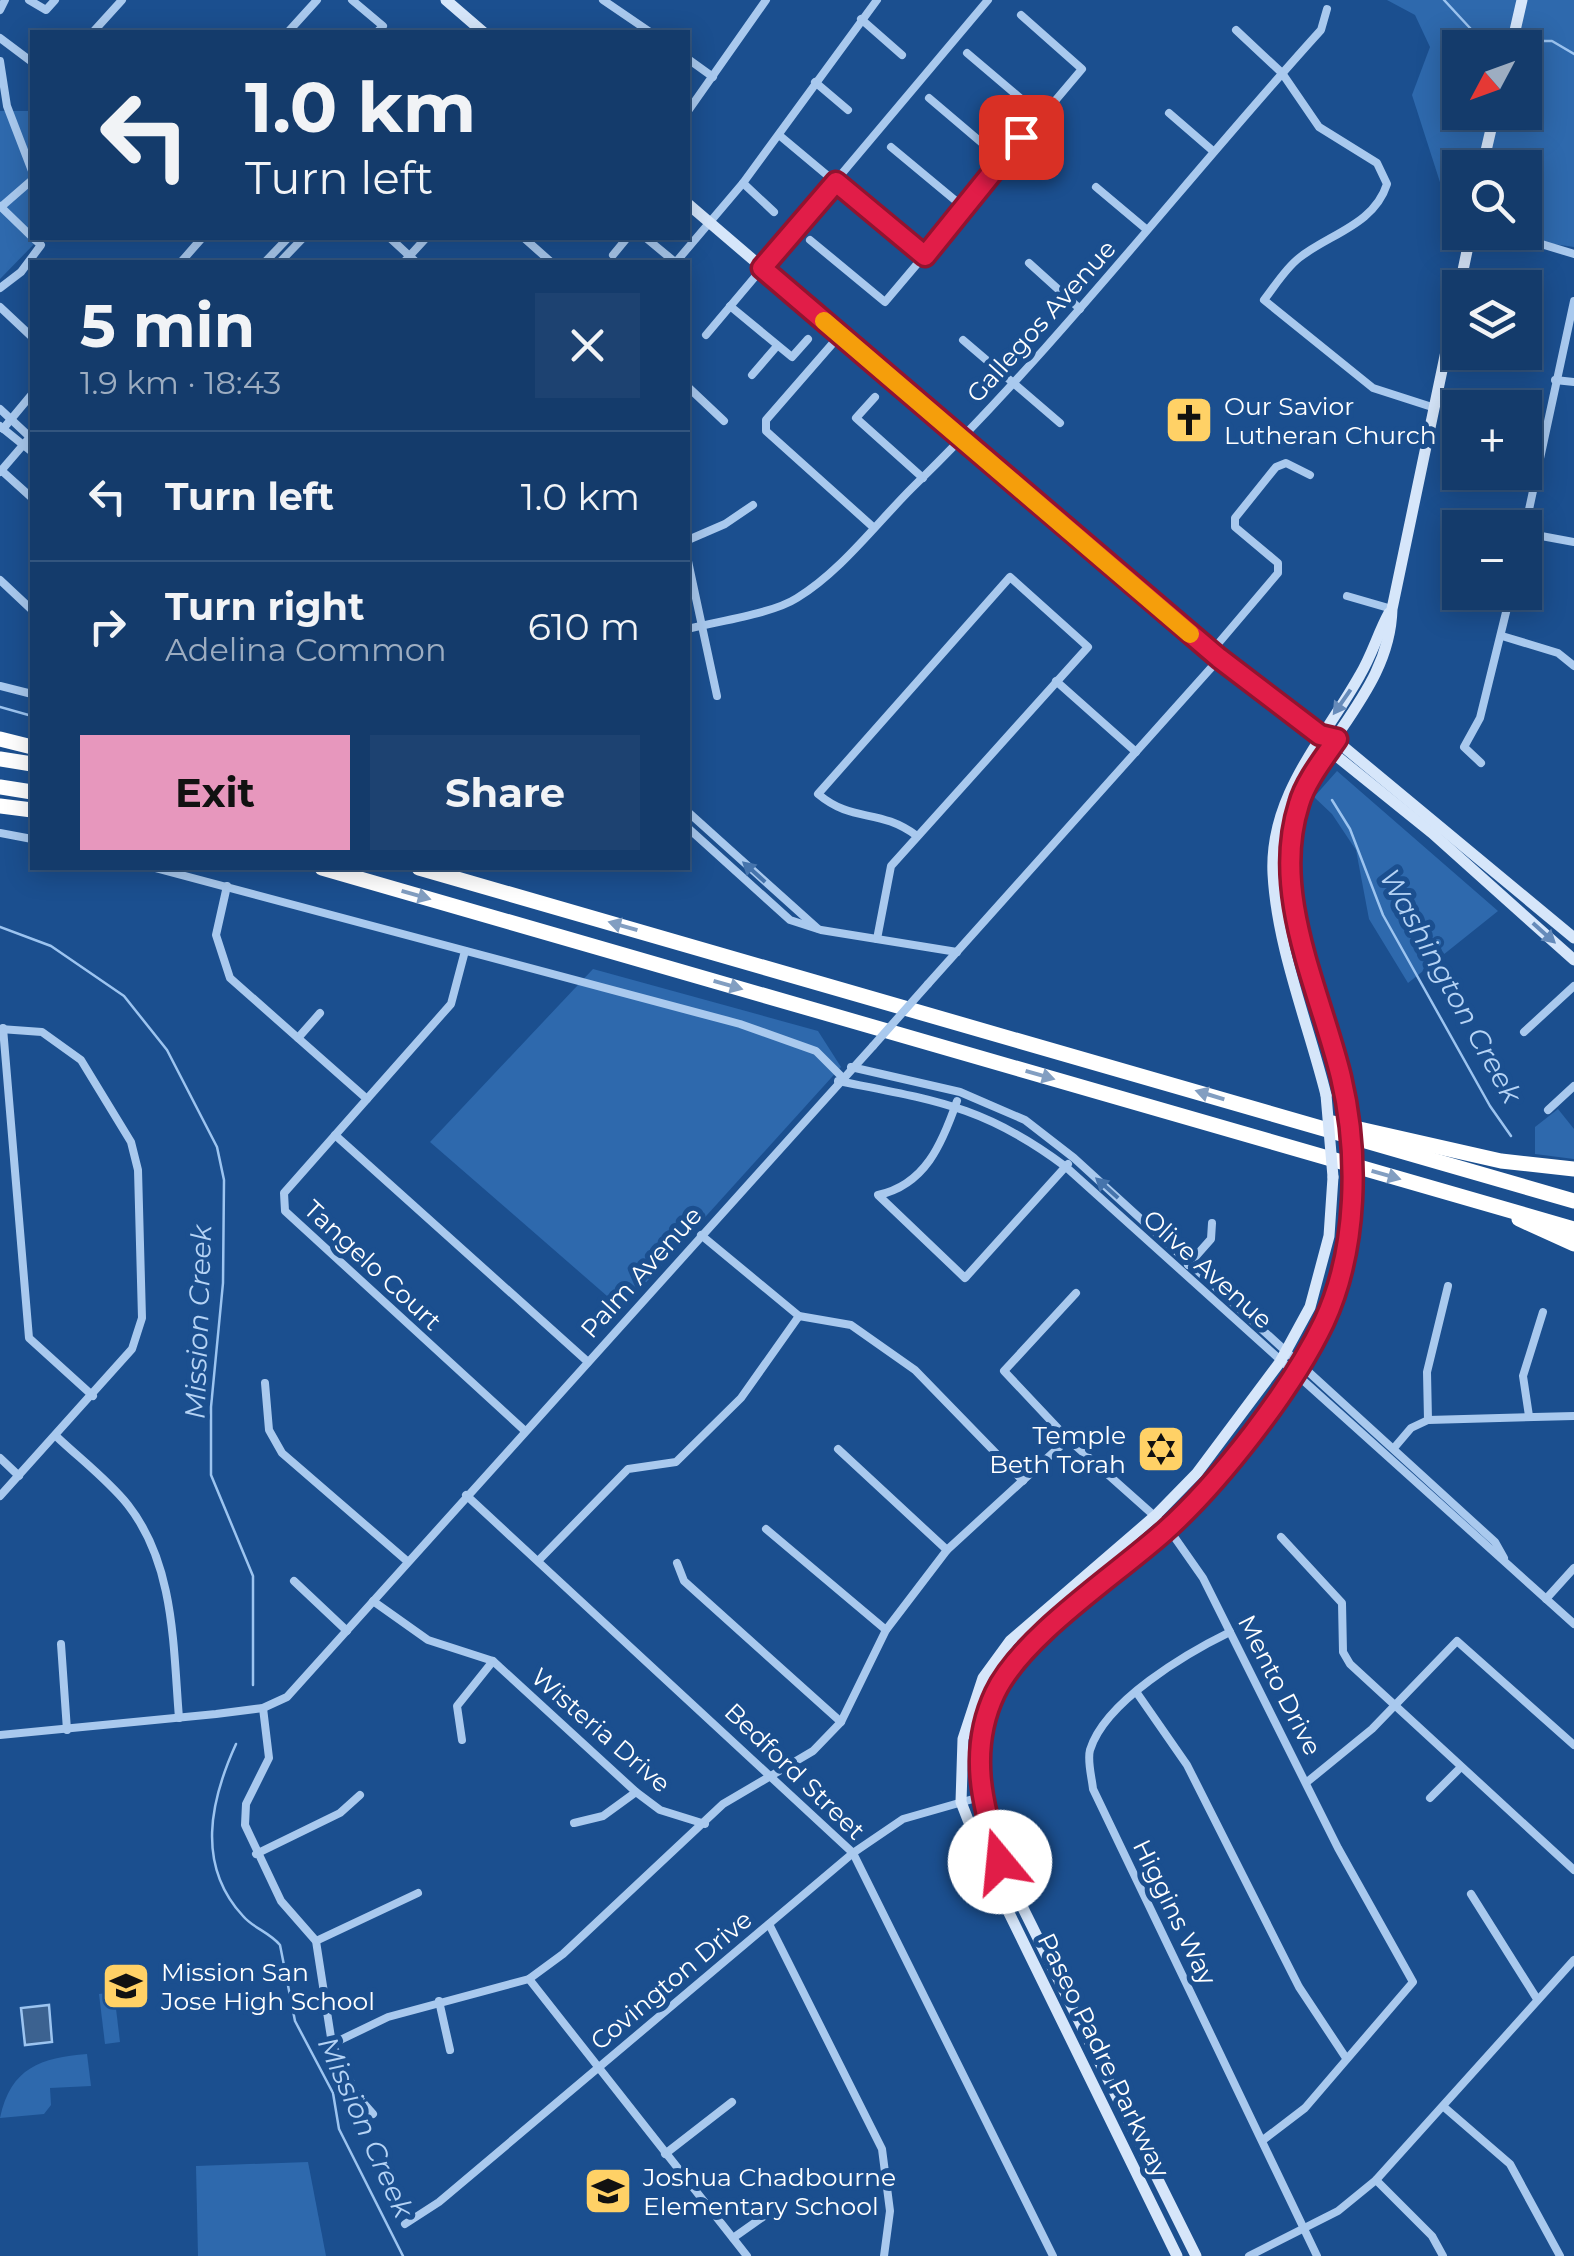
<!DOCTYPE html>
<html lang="en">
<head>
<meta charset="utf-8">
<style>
  :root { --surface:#143b6b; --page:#1d4271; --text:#f1f3f6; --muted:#9dadc1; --line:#33557e; --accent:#e797bd }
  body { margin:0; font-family:Montserrat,sans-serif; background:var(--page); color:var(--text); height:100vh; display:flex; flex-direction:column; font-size:38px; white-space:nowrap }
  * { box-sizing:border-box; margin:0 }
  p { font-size:32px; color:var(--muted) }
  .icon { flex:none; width:55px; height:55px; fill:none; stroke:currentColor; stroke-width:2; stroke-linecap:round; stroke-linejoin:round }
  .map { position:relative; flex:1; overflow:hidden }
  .sheet { position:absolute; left:30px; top:260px; width:660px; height:610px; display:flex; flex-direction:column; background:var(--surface); border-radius:0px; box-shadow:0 5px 25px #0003,0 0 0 2px var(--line) }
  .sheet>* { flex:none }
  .guide { position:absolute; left:30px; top:30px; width:660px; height:210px; border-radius:0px; box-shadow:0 5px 25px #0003,0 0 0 2px var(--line); background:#143b6b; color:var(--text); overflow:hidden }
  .needle { width:65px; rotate:229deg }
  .tools { position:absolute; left:1442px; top:30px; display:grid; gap:20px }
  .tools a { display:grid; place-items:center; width:100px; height:100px; border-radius:0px; background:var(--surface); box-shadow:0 5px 25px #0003,0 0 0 2px var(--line); font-size:50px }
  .pin { position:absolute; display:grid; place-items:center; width:85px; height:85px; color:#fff; margin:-42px; border-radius:20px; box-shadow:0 5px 15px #0006 }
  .me { position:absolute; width:110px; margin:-55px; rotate:343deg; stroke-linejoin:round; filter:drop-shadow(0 0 8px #0008) }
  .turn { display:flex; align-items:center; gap:35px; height:210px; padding:0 50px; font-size:45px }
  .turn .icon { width:130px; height:130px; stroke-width:2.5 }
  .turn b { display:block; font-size:70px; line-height:85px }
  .round { display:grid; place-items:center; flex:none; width:105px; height:105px; border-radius:0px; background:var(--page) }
  .head { display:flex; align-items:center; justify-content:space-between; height:170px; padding:0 50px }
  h1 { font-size:60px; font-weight:700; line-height:75px }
  .primary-button { display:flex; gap:20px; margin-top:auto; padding:20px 50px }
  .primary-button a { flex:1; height:115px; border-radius:0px; background:var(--accent); color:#111; font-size:40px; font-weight:700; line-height:115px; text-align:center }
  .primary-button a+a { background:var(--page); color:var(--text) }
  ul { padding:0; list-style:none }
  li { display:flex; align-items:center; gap:30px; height:130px; padding:0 50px; border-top:2px solid var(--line) }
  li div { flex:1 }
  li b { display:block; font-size:38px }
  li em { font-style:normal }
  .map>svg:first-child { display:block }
  .green { fill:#2e69ad; fill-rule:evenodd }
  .water { fill:#3c6290; stroke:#9cc4f0; stroke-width:2.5 }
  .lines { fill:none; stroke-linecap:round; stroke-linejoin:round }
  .stream { stroke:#9cc4f0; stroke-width:2.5 }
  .street { stroke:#a9c9ee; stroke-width:8 }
  .secondary { stroke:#d6e6fa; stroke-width:11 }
  .highway { stroke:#fff; stroke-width:15 }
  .street-bridge { stroke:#a9c9ee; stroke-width:8 }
  .secondary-bridge { stroke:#d6e6fa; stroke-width:11 }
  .oneway { fill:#668bba }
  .oneway2 { fill:#4674ac }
  .oneway3 { fill:#829ec1 }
  .route-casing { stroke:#92132f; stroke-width:25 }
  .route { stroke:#e11d48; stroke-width:18 }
  .slow { stroke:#f59e0b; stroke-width:18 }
  .labels { text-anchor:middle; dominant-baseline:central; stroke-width:10; stroke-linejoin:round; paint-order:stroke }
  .street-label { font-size:25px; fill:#fff; stroke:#1b4f8f }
  .poi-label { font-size:25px; fill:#fff; stroke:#1b4f8f; text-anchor:start }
  .water-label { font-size:28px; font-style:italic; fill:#b5d3f5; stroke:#1b4f8f }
</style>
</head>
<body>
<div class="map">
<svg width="1574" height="2256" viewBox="0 0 1574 2256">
  <rect width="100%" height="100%" fill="#1b4f8f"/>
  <g class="green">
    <path d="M1387 0H1574V247L1476 233 1525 232V168H1460V230L1455 229 1412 95 1430 47 1415 15ZM1460 48H1525V112H1460Z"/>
    <path d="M0 111H32V238H59L37 241 0 279Z"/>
    <path d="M1337 771 1498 911 1408 983 1369 919 1356 850 1332 814 1314 797Z"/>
    <path d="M593 969 818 1031 841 1067 622 1309 430 1142Z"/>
    <path d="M1558 1109 1574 1129V1159L1535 1154V1127Z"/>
    <path d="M114 1992 120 2042 105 2044 99 1994Z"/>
    <path d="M87 2054 91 2086 50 2088 51 2105 44 2114 0 2118C11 2067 41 2058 87 2054Z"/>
    <path d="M308 2162 326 2256H198L196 2166Z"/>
  </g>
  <path class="water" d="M49 2005 52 2042 25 2045 21 2008Z"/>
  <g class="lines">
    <g class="stream">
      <path d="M1444 0 1482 41H1509"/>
      <path d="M1517 41H1552L1574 54"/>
      <path d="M0 707 32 716"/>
      <path d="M1332 800 1350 829 1383 915 1490 1106 1511 1136"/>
      <path d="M0 927 51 946 124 996 167 1050 217 1147 224 1180 223 1283 211 1407V1475L253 1576V1685"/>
      <path d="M236 1744C210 1801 196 1865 243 1916 253 1928 269 1932 280 1945L295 2021 333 2093 339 2129 403 2256"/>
    </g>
    <g class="street">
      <path d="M29 0 46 10 55 0"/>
      <path d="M352 0 383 26 377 32"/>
      <path d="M603 0 650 32"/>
      <path d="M0 10 5 0"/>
      <path d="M861 19 902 55"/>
      <path d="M1236 30 1282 73 1319 127 1377 163 1387 184C1374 225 1329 234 1299 258 1285 269 1275 286 1264 300L1373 388 1432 407"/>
      <path d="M93 32 122 0"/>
      <path d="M288 32 317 0"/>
      <path d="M0 38 32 62"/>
      <path d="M967 53 1040 115"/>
      <path d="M688 59 713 77"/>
      <path d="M0 61 7 106 32 171"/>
      <path d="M815 82 848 110"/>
      <path d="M929 98 1002 160"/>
      <path d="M688 111 766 0"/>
      <path d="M1169 113 1213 151"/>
      <path d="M779 135 925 257"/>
      <path d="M891 147 962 206"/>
      <path d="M743 183 774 212"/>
      <path d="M1096 187 1146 229"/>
      <path d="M0 206 32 237"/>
      <path d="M1 207 32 180"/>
      <path d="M1502 232 1574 254"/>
      <path d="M390 238 416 262"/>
      <path d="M524 238 551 262"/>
      <path d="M646 238 675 262"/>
      <path d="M810 240 885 302 1082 69 1021 15"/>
      <path d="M613 255 627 238"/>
      <path d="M181 262 202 238"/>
      <path d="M265 262 288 238"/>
      <path d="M280 262 303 238"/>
      <path d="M404 262 426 238"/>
      <path d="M676 262 743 183 877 0"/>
      <path d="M1029 263 1080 309"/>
      <path d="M0 288 21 272 41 245 33 238"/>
      <path d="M730 306 792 357 808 339"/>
      <path d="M0 307 32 337"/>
      <path d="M706 335 988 0"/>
      <path d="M840 335 766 420V431L873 527"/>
      <path d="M963 340 1060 423"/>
      <path d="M752 375 777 346"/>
      <path d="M1555 380 1574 382"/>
      <path d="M688 387 724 421"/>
      <path d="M875 397 856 418 923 478"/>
      <path d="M0 409 32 439"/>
      <path d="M0 426 32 452"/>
      <path d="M3 429 32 394"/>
      <path d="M2 471 32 498"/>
      <path d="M0 472 30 437"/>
      <path d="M1525 528 1574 301"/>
      <path d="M1525 533 1574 542"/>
      <path d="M688 540 725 524 753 505"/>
      <path d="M688 561 717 696"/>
      <path d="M0 580 32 610"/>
      <path d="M1347 596 1392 609"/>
      <path d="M688 629C718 621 772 614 797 598 841 571 875 525 912 488 1059 345 1183 182 1321 30L1327 9"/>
      <path d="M1502 636 1558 653 1574 666"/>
      <path d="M1211 652 1278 573V563L1235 527V518L1276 467 1286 463 1310 475"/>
      <path d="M1056 681 1136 752"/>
      <path d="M0 686 32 694"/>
      <path d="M1481 763 1464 747 1480 718 1511 592"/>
      <path d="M688 812 817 928"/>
      <path d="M688 828 790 920 821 930 957 952"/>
      <path d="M0 833 32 839"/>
      <path d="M155 868 740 1024 816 1051 842 1077"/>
      <path d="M227 886 216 935 230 978 367 1099 284 1193 285 1211 524 1430"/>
      <path d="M877 939 891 866 1088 647 1010 577 818 794C854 824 878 807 917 836"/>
      <path d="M928 984 1219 659"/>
      <path d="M3 1028 29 1338 93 1396"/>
      <path d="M0 1029 42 1032 81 1060 131 1142 138 1170 142 1318 132 1349 0 1496"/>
      <path d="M1524 1032 1574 986"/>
      <path d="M298 1038 320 1013"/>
      <path d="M851 1067 960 1092 1025 1120 1074 1158 1495 1542 1504 1558"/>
      <path d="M838 1081C934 1100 985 1106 1066 1167L1574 1624"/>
      <path d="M367 1099 451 1004 465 951"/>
      <path d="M957 1101C942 1144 925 1185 878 1195L965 1278 1068 1164"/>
      <path d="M1548 1110 1574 1086"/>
      <path d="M335 1135 588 1362"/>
      <path d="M701 1235 799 1316 851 1325 915 1370 1023 1481"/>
      <path d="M1188 1265 1211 1239 1212 1223"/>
      <path d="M1076 1293 1004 1371 1068 1439 1168 1528 1203 1578 1338 1848 1413 1982 1305 2108 1263 2140"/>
      <path d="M265 1383 269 1430 282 1453 407 1561"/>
      <path d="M1529 1416 1523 1376 1543 1312"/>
      <path d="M1428 1420 1427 1372 1448 1286"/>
      <path d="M56 1436C79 1458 108 1480 128 1505 175 1565 173 1646 179 1718"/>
      <path d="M1394 1448 1411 1428 1428 1420 1574 1416"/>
      <path d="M838 1449 947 1550"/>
      <path d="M0 1458 19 1476"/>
      <path d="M466 1495 853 1853 1053 2256"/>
      <path d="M766 1529 886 1630"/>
      <path d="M1281 1537 1342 1603 1343 1652 1350 1664 1574 1870"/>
      <path d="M539 1560 628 1469 676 1462 741 1398 799 1316"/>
      <path d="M677 1563 684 1581 841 1722"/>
      <path d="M294 1581 347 1631"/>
      <path d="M1546 1599 1574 1568"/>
      <path d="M373 1601 428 1640 493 1661 636 1792 660 1810 705 1824"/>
      <path d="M1230 1632C1187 1653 1105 1701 1090 1750 1087 1761 1092 1778 1093 1789L1317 2256"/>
      <path d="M61 1644 67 1730"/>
      <path d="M1137 1693 1187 1765 1299 1987 1346 2058"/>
      <path d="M263 1708 269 1758 246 1804 245 1825 281 1901 316 1941 332 2044 358 2097 373 2114"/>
      <path d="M0 1735 216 1714 263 1708 287 1697 873 1046"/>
      <path d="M462 1740 457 1706 493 1661"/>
      <path d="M1307 1782 1372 1729 1457 1641 1574 1745"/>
      <path d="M1430 1798 1459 1769"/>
      <path d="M574 1823 603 1816 636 1792"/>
      <path d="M256 1854 340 1813 360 1795"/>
      <path d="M1471 1894 1537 1999"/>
      <path d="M769 1924 882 2149 890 2211 884 2256"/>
      <path d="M316 1941 418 1893"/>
      <path d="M529 1979 747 2256"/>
      <path d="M439 2001 450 2050"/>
      <path d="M332 2044 388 2017 529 1979 563 1954 723 1804 813 1751 841 1722 886 1630 947 1550 1068 1439"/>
      <path d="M1444 2107 1510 2164 1560 2256"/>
      <path d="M665 2154 732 2102"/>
      <path d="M1376 2180 1432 2236 1443 2256"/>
      <path d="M405 2224 439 2202 853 1853 903 1819 980 1797"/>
      <path d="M733 2238 780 2205"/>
      <path d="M1249 2256 1338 2211 1376 2180 1574 1960"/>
    </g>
    <g class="secondary">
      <path d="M446 0 483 32"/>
      <path d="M1511 48 1522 0"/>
      <path d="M1482 168 1495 112"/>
      <path d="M688 204 1219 659 1319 735 1329 750 1432 833 1574 960"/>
      <path d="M1333 738 1574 938"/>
      <path d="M1326 1095C1308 1023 1277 948 1273 874 1269 795 1325 738 1360 675 1372 655 1378 633 1389 613"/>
      <path d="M1346 1101C1327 1014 1265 888 1300 801 1326 734 1390 686 1392 609L1471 232"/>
      <path d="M1177 2256 986 1866 961 1802 963 1739 983 1678 1010 1641 1155 1516 1197 1473 1280 1362 1310 1307 1329 1236 1333 1177"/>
      <path d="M1196 2256 1000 1862C982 1805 967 1748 996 1692 1022 1641 1078 1606 1121 1570 1187 1513 1295 1399 1326 1317 1343 1274 1348 1228 1352 1183"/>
    </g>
    <g class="highway">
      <path d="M0 739 32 747"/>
      <path d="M0 759 32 764"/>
      <path d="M0 787 32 792"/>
      <path d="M0 806 32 810"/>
      <path d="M322 868 1574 1229"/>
      <path d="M419 868 1574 1201"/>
      <path d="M1333 1123 1501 1161 1574 1169"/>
      <path d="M1519 1219 1574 1244"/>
    </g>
    <path class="street-bridge" d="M873 1046 928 984"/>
    <g class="secondary-bridge">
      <path d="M1326 1095 1333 1177"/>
      <path d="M1346 1101 1352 1183"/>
    </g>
  </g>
  <defs><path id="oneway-solid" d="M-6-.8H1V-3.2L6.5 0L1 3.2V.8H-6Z" transform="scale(2.5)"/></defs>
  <g class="oneway">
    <use href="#oneway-solid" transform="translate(1342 702) rotate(125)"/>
    <use href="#oneway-solid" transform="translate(1544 933) rotate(42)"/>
  </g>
  <g class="oneway2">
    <use href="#oneway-solid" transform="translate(754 872) rotate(-138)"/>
    <use href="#oneway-solid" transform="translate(1107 1188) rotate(-138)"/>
  </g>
  <g class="oneway3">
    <use href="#oneway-solid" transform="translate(416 895) rotate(16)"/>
    <use href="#oneway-solid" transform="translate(623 926) rotate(-164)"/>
    <use href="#oneway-solid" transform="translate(728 985) rotate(16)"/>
    <use href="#oneway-solid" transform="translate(1040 1075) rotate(16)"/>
    <use href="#oneway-solid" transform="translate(1210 1095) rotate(-163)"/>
    <use href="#oneway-solid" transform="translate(1386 1175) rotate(16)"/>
  </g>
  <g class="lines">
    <g class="route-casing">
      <path id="route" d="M1000 1862C982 1805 968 1750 995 1693 1022 1636 1116 1575 1164 1532 1220 1482 1292 1389 1324 1322 1358 1249 1359 1153 1341 1077 1320 990 1270 894 1299 804 1305 782 1324 758 1337 739L1320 735 1219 658 762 268 836 182 925 256 1021 137"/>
    </g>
    <use href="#route" class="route"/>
    <path class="slow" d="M824 321 1190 634"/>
  </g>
  <defs>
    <g id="church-square" transform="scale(2.5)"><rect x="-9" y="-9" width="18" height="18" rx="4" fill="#ffd166" stroke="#1b4f8f"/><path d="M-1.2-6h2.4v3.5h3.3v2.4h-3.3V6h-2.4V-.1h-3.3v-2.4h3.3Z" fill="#111"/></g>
    <g id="synagogue-square" transform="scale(2.5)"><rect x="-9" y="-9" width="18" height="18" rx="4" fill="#ffd166" stroke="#1b4f8f"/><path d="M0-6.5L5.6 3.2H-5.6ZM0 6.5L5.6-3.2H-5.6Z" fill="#111"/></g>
    <g id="school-square" transform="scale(2.5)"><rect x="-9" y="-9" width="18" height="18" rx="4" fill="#ffd166" stroke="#1b4f8f"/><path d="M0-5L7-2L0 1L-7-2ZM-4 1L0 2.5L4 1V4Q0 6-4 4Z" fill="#111"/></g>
  </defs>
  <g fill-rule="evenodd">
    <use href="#church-square" x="1189" y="420"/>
    <use href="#synagogue-square" x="1161" y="1449"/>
    <use href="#school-square" x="126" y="1986"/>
    <use href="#school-square" x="608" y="2191"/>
  </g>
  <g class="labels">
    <g class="street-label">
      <text transform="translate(1041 321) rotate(-48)">Gallegos Avenue</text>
      <text transform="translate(373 1265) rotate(43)">Tangelo Court</text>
      <text transform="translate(1208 1269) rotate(42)">Olive Avenue</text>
      <text transform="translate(641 1272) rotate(-48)">Palm Avenue</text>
      <text transform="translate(1280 1685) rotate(63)">Mento Drive</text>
      <text transform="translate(601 1730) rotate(41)">Wisteria Drive</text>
      <text transform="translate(795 1771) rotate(44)">Bedford Street</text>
      <text transform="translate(1175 1912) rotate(64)">Higgins Way</text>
      <text transform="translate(671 1980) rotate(-40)">Covington Drive</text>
      <text transform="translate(1104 2055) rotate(64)">Paseo Padre Parkway</text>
    </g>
    <g class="poi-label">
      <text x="1224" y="406">Our Savior<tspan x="1224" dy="29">Lutheran Church</tspan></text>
      <text x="1126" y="1435" text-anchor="end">Temple<tspan x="1126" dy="29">Beth Torah</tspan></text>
      <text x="161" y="1972">Mission San<tspan x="161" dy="29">Jose High School</tspan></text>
      <text x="643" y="2177">Joshua Chadbourne<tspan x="643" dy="29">Elementary School</tspan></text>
    </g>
    <g class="water-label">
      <text transform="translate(1451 986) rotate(61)">Washington Creek</text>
      <text transform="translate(198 1322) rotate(-88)">Mission Creek</text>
      <text transform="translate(366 2127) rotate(66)">Mission Creek</text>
    </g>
  </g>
</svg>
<div class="tools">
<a><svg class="needle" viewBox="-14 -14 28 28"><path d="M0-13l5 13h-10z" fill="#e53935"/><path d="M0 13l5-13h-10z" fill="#9dadc1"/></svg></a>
<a><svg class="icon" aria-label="search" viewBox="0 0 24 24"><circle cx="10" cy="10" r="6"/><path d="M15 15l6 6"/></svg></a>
<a><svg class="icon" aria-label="layers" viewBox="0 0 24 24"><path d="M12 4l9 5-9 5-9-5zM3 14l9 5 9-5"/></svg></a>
<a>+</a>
<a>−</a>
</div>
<div class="pin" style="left:1021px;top:137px;background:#d93025"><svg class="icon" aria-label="arrive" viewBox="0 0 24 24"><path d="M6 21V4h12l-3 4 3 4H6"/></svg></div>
<svg class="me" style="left:1000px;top:1862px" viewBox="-20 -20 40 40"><circle r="19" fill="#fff"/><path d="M0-13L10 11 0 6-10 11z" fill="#e11d48"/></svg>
<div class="guide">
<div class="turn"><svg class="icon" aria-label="left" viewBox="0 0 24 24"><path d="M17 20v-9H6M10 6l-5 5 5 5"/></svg><div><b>1.0 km</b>Turn left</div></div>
</div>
<section class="sheet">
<div class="head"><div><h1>5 min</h1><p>1.9 km · 18:43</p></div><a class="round"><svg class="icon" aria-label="close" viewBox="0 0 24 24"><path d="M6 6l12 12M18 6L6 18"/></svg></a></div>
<ul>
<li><svg class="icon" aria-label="left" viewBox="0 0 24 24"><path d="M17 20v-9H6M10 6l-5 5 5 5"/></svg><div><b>Turn left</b></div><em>1.0 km</em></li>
<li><svg class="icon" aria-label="right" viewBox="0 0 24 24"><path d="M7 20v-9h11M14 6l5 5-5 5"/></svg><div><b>Turn right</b><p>Adelina Common</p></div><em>610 m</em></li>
</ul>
<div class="primary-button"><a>Exit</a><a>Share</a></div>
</section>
</div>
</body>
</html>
